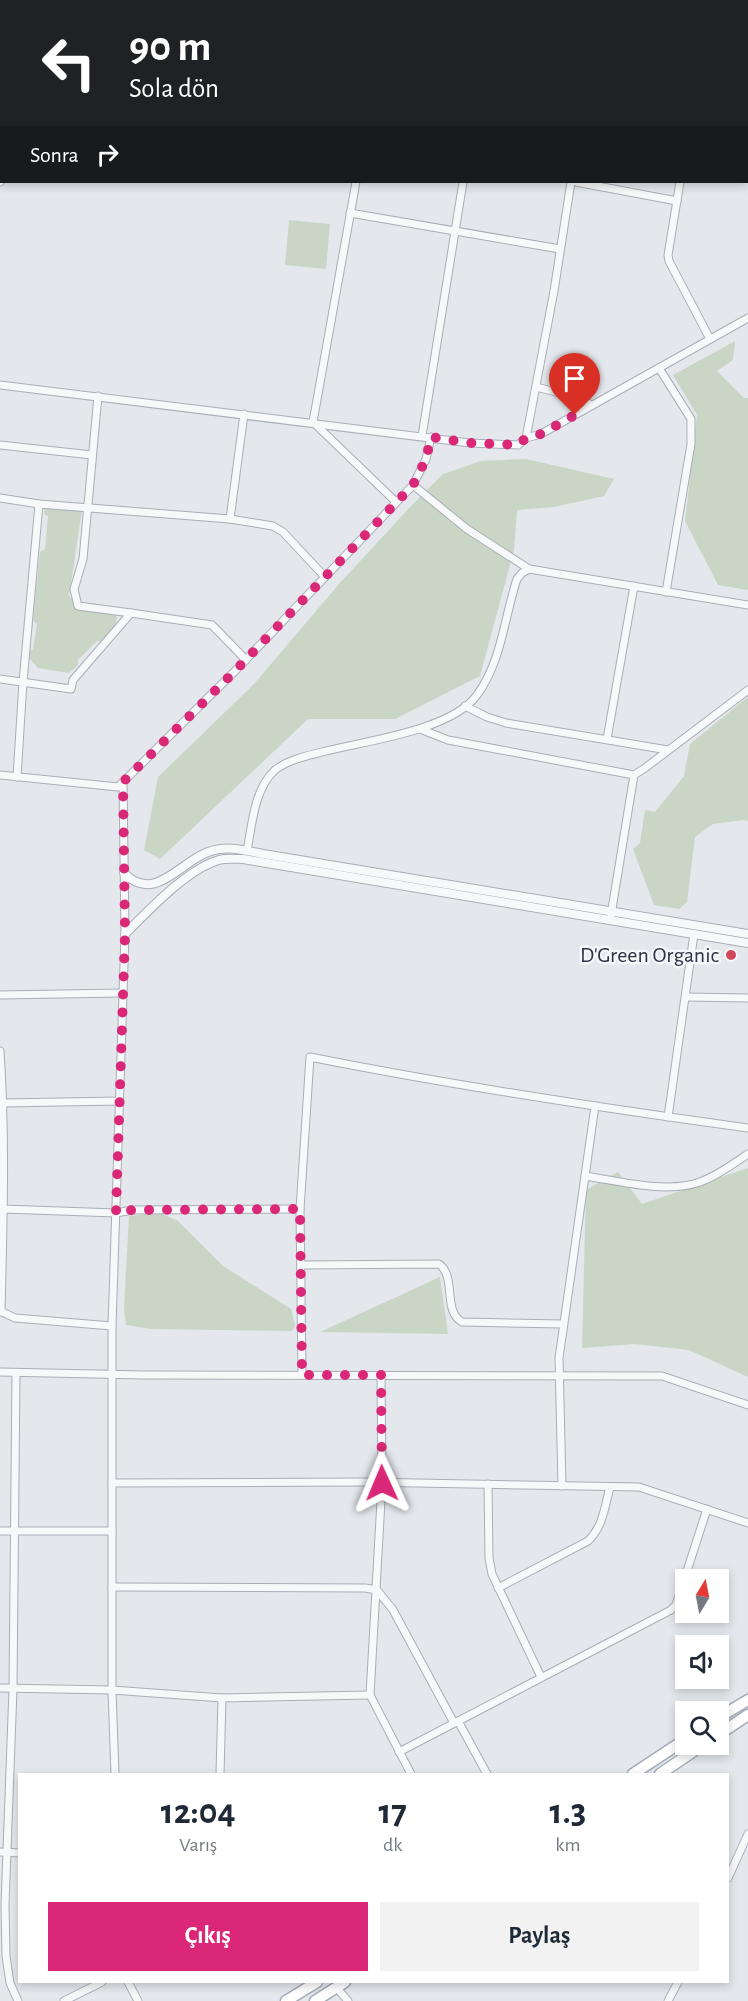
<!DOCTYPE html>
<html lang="tr">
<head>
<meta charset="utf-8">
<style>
  :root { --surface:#fff; --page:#f2f2f3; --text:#1f2937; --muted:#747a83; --accent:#db2777 }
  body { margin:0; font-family:"Alegreya Sans",sans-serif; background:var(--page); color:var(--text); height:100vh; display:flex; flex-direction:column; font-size:22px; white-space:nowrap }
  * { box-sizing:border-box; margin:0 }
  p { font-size:20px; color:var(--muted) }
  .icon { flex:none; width:33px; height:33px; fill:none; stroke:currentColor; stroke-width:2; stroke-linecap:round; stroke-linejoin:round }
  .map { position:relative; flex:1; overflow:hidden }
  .drawer { position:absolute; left:18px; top:1773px; width:711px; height:210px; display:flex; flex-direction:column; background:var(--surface); border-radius:0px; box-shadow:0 3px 9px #0003 }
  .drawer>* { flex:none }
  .top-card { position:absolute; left:0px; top:0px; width:748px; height:183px; box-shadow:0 3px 9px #0003; background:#202124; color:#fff; overflow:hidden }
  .needle { width:39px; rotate:10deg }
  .buttons { position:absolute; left:675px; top:1569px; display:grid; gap:12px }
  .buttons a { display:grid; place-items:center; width:54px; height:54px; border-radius:0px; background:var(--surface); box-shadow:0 3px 9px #0003; font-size:30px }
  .pin { position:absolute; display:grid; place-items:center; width:51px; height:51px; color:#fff; margin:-62px -26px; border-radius:50% 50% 50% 0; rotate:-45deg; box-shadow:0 0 6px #0007 }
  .pin .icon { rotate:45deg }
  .me { position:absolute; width:66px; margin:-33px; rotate:359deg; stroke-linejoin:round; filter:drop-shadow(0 0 4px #0008) }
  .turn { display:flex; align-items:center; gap:21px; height:126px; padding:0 30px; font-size:27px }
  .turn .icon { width:78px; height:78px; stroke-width:2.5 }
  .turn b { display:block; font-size:42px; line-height:51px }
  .then { display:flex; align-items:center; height:57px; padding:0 30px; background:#0003; gap:12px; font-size:22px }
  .eta { display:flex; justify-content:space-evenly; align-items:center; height:102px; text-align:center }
  .eta b { font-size:36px; font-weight:700; line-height:42px }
  .primary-button { display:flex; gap:12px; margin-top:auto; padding:12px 30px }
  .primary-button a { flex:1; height:69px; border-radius:0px; background:var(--accent); color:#fff; font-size:24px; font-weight:700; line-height:69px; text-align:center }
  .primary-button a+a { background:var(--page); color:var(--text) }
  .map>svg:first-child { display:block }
  .green { fill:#c9d6c5 }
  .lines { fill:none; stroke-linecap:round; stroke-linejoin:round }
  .minor-casing { stroke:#a9aeb7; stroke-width:9 }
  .tertiary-casing { stroke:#a9aeb7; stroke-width:10 }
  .secondary-casing { stroke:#a9aeb7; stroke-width:11 }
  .primary-casing { stroke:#a3abb8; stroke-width:13 }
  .motorway-casing { stroke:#8b94a3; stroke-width:14 }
  .minor { stroke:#f7f8fa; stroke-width:7 }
  .tertiary { stroke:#f7f8fa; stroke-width:8 }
  .secondary { stroke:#fff; stroke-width:9 }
  .primary { stroke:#fff; stroke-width:10 }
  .motorway { stroke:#fff; stroke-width:12 }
  .route { stroke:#db2777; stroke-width:10; stroke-dasharray:0 18 }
  .poi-dot { fill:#d1495b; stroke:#f4f6f9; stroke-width:2 }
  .labels { text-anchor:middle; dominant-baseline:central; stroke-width:5; stroke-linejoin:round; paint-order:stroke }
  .poi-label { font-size:22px; fill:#2b3445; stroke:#f4f6f9; text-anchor:end }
</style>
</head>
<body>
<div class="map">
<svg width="748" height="2001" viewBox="0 0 748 2001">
  <rect width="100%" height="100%" fill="#e4e7ec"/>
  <g class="green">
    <path d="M289 220 330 224 326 269 285 265Z"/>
    <path d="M735 341 733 360 717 371 744 398H748V590L718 585 685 521 697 415 673 375Z"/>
    <path d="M526 459 614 479 604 496 554 507 517 510 514 550 480 676 395 719H308L160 859 144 850 158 777 254 684 339 584 411 506 443 474 481 461Z"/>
    <path d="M45 505 82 510 69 596 72 599 117 612 116 625 102 642 97 641 78 660V665L69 673 38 668 29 658 30 651 33 649 37 624 33 620 40 552 45 549 48 516 44 514Z"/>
    <path d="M748 697V821L744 820 713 824 695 837 687 902 679 909 654 905 633 849 640 843 645 810 655 812 684 776 690 744Z"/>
    <path d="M748 1168V1377L689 1350 635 1344 582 1348 586 1190 618 1172 642 1204Z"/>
    <path d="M160 1213 178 1221 223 1266 291 1309 295 1326 292 1331 151 1329 126 1325 124 1308 129 1216Z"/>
    <path d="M440 1277 448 1334 320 1332Z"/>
  </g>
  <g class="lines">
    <g class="minor-casing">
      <g id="minor">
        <path d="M191 2 192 0"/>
        <path d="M329 2V0"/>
        <path d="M493 2V0"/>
        <path d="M747 123H748"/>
        <path d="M0 182 2 180"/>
        <path d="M356 182 313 422 396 502"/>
        <path d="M576 182 677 201"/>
        <path d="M680 182 668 255 669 261 710 339"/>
        <path d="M350 213 560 249"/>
        <path d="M659 368 691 419V444L666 592"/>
        <path d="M0 385 470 443 518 445 526 438 541 434 748 318"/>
        <path d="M536 387 568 395 592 405"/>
        <path d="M98 396 83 559 74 589 78 606 131 613"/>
        <path d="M422 436 463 182"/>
        <path d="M526 438 554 291 571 182"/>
        <path d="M0 445 92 455"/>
        <path d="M413 485 467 529 529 569 748 605"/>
        <path d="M0 498 39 504 230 519 273 526 283 532 325 577"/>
        <path d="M230 519 244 414"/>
        <path d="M0 679 71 689 73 680 131 613 212 625 246 660"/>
        <path d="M465 706 487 717 506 723 668 750"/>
        <path d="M420 729 448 740 634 775 645 768 748 690"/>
        <path d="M607 739 634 586"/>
        <path d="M0 775 118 787 236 670 413 485 426 459 431 437"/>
        <path d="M17 777 23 682 39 504"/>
        <path d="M247 851C252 825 254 789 275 770 288 760 306 756 322 752 364 741 451 731 477 695 502 661 504 618 517 579L522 573 529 569"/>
        <path d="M611 915 634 775"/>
        <path d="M0 995 123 993"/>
        <path d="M686 997 748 998"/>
        <path d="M0 1051C6 1138 3 1225 1 1312"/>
        <path d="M3 1103 119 1101"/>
        <path d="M668 1117 694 934"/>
        <path d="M585 1176C619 1181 667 1194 700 1182 717 1176 733 1164 748 1154"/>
        <path d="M3 1209 116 1213 132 1210 300 1209"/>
        <path d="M301 1265 439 1264C457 1277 442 1310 462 1322L563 1324"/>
        <path d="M0 1311 15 1318 112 1326"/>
        <path d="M0 1372 144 1375 662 1376 748 1405"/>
        <path d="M16 1373 13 1689 5 1905 6 1956 10 1983 18 2001"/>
        <path d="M302 1375 300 1209 310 1057C455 1086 602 1108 748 1128"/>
        <path d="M381 1375 382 1483 370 1695 411 1774"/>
        <path d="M112 1483 363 1482 639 1487 748 1523"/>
        <path d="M488 1484 489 1558 492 1574 541 1677"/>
        <path d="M562 1486 559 1358 595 1106"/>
        <path d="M0 1531H112"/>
        <path d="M112 1587 365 1588 377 1590 393 1610 454 1723"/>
        <path d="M498 1588 588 1541C603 1527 605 1506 610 1487"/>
        <path d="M0 1688 112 1690 222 1698 370 1695"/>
        <path d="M458 1721 487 1774"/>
        <path d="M399 1752 671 1610 676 1605 707 1509"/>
        <path d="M115 1774 112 1690V1326L125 934 123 782"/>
        <path d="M220 1774 222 1698"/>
        <path d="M0 1852 20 1853"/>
        <path d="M728 1878 748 1834"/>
        <path d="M128 1982 138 2001"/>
        <path d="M336 1987 348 2001"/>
        <path d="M64 2001 102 1982"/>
        <path d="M668 2001 678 1982"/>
      </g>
    </g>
    <g class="tertiary-casing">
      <g id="tertiary">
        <path d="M124 873C154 904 180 862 208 852 227 845 244 850 263 854L748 934"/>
        <path d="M125 934C148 911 187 869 219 860 226 858 235 859 243 859L748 943"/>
      </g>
    </g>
    <g class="secondary-casing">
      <g id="secondary">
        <path d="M683 0 692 2"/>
        <path d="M747 11H748"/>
      </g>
    </g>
    <g class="primary-casing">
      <g id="primary">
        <path d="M718 1718 748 1700"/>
        <path d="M718 1735 748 1715"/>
        <path d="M633 1774 686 1739"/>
        <path d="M660 1774 704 1744"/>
        <path d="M286 2001 317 1982"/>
        <path d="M315 2001 345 1982"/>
      </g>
    </g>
    <g class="motorway-casing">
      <g id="motorway">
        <path d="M10 2 11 0"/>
        <path d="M0 17 2 15"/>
      </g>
    </g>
    <use href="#minor" class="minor"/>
    <use href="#tertiary" class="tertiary"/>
    <use href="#secondary" class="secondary"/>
    <use href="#primary" class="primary"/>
    <use href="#motorway" class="motorway"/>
  </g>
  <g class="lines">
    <path class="route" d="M382 1483 381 1375H302L300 1209 132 1210 116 1213 125 934 123 782 236 670 413 485 426 459 431 437 470 443 518 445 526 438 541 434 575 415"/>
  </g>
  <circle class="poi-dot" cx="731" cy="955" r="6"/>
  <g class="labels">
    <g class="poi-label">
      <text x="719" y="955">D'Green Organic</text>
    </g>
  </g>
</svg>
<div class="buttons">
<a><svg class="needle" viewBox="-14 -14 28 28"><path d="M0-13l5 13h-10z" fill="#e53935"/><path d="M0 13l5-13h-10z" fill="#747a83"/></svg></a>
<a><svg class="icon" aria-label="sound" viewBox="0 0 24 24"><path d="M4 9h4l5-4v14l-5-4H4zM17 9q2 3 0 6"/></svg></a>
<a><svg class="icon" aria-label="search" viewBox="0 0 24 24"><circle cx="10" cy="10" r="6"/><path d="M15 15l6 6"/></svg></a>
</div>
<div class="pin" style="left:575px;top:415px;background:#d93025"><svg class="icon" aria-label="arrive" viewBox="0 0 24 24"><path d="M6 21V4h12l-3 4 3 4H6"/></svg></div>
<svg class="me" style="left:382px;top:1483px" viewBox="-20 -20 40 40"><path d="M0-17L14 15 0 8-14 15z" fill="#db2777" stroke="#fff" stroke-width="4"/></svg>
<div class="top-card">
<div class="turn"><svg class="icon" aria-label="left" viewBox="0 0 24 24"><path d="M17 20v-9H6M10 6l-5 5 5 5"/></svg><div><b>90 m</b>Sola dön</div></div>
<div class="then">Sonra<svg class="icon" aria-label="right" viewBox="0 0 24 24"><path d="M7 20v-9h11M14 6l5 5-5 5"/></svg></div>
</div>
<section class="drawer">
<div class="eta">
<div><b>12:04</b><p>Varış</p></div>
<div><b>17</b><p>dk</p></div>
<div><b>1.3</b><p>km</p></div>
</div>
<div class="primary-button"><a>Çıkış</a><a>Paylaş</a></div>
</section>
</div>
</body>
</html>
